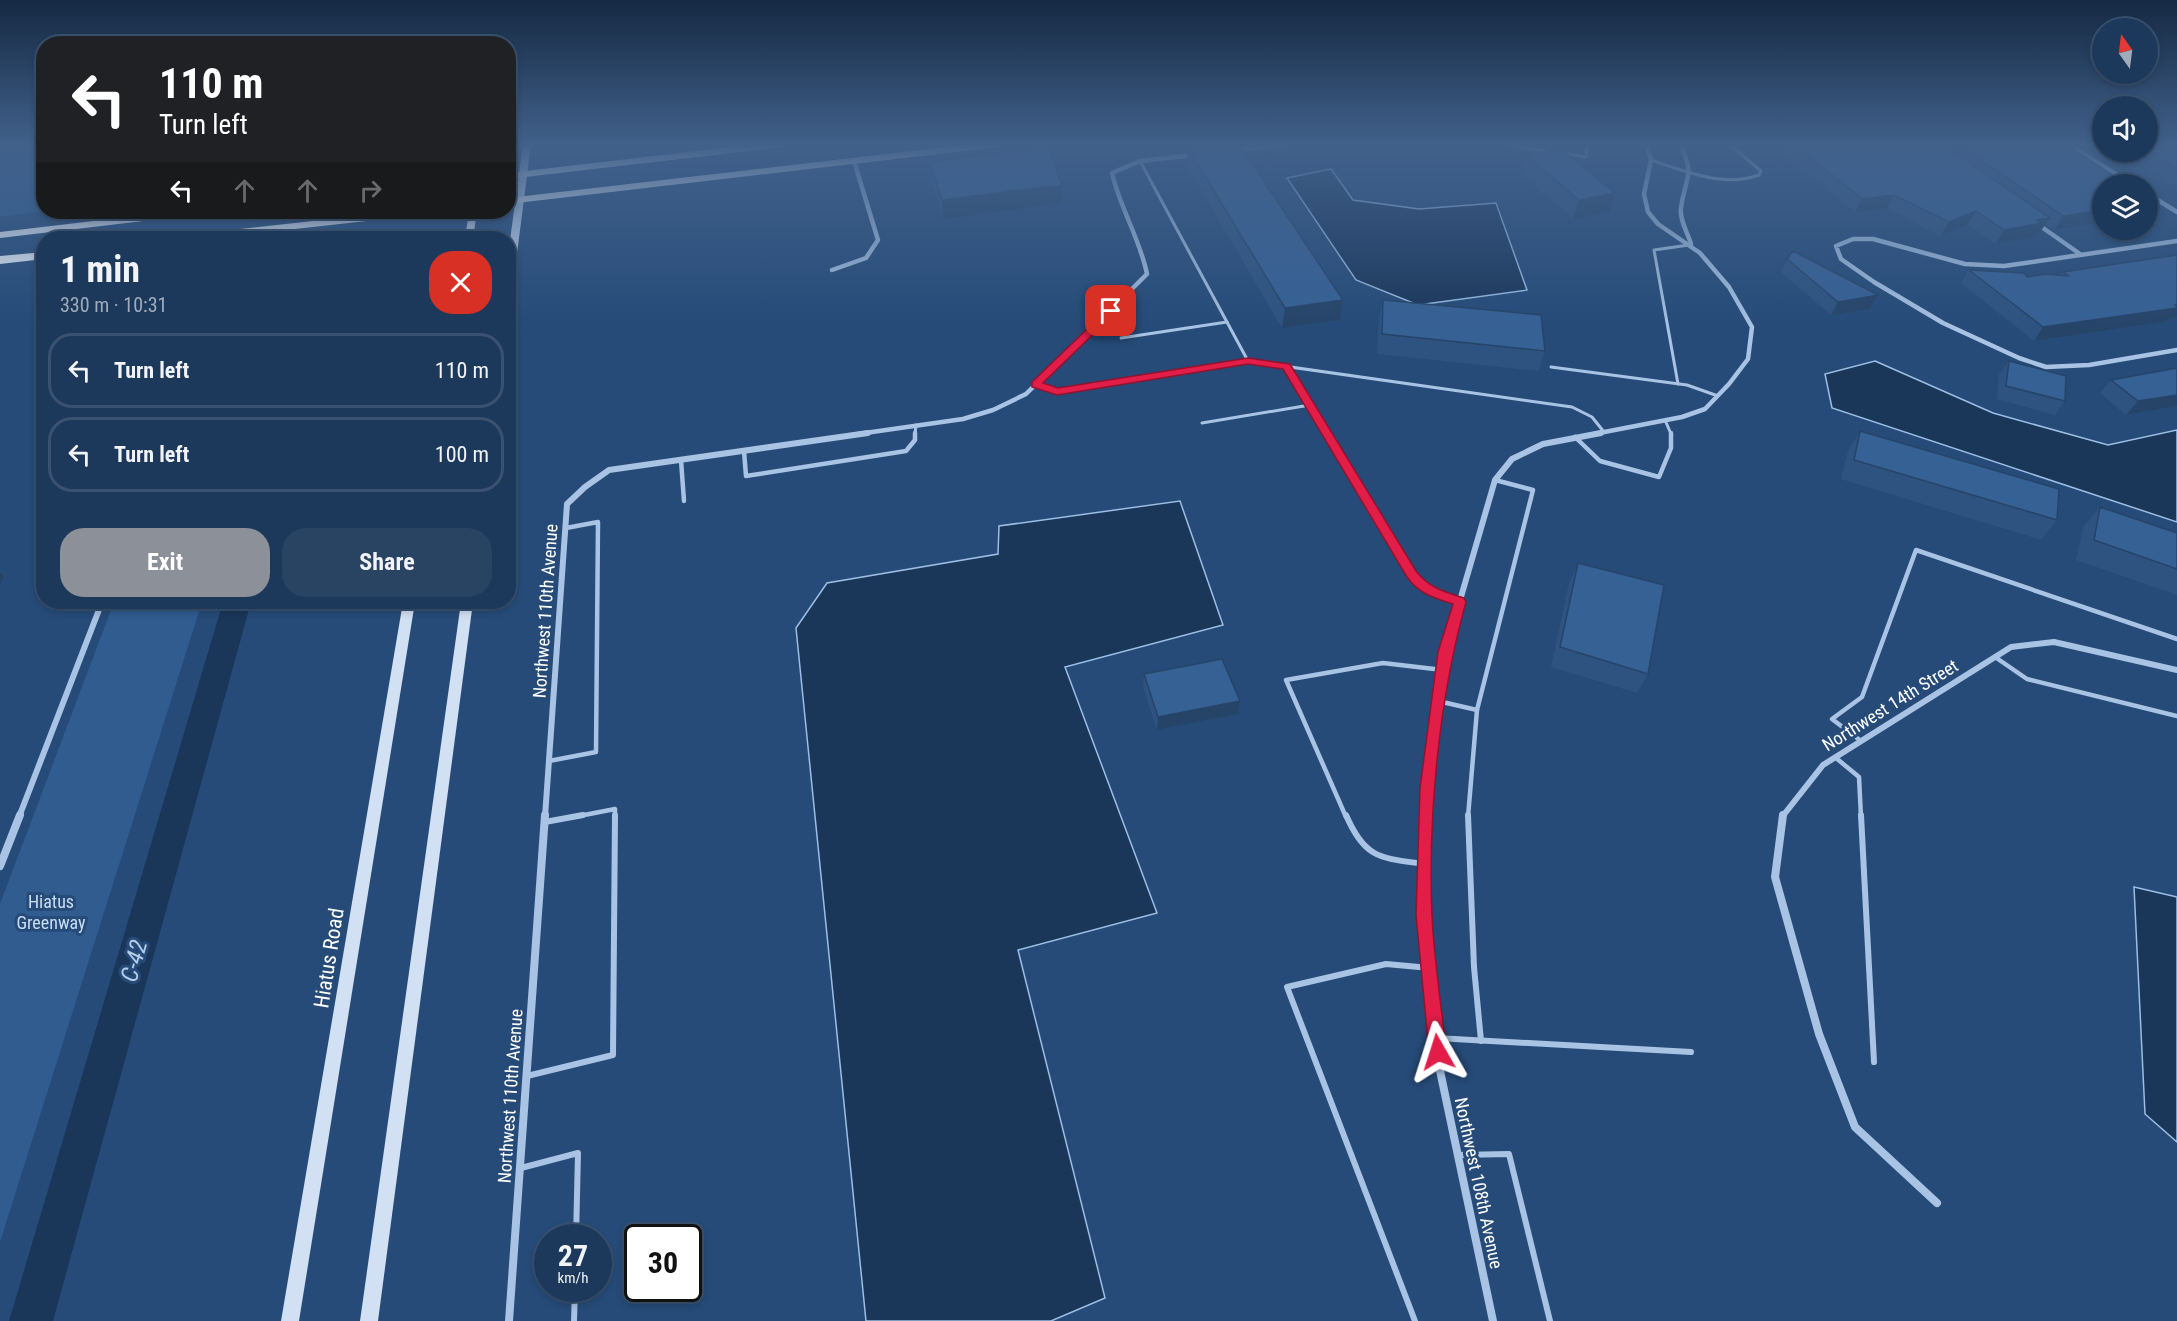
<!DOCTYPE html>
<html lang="en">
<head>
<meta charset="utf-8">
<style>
  :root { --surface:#1c385a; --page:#294363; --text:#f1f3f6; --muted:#a0acbb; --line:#3a5270; --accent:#8c9099 }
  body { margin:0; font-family:"Roboto Condensed",sans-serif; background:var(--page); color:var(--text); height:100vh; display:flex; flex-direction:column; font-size:22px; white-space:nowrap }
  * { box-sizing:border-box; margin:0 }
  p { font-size:20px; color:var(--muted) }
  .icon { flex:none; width:33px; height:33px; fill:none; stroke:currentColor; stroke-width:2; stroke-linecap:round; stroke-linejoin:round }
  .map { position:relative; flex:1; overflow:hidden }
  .drawer { position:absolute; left:36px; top:231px; width:480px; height:378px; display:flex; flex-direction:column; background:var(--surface); border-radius:24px; box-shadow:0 3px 9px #0003,0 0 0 2px var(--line) }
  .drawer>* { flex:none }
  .top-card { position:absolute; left:36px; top:36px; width:480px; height:183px; border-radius:24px; box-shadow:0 3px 9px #0003,0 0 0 2px var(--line); background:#202124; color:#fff; overflow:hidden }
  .needle { width:39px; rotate:346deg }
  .controls { position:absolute; left:2092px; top:18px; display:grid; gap:12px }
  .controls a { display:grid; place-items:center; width:66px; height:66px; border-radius:50%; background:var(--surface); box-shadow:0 3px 9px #0003,0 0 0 2px var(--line); font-size:30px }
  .speed { position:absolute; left:534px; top:1224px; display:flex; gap:12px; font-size:30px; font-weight:700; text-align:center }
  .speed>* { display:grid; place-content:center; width:78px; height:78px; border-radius:50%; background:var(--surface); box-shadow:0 3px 9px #0003,0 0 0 2px var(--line); line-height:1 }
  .speed small { font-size:15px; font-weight:400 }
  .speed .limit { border:3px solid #111; border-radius:9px; background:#fff; color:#111 }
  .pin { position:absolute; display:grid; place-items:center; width:51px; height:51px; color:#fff; margin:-26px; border-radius:12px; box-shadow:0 3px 9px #0006 }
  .me { position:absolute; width:66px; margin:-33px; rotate:354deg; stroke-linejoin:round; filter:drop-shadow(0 0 4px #0008) }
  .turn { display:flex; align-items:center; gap:21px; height:126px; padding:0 24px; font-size:27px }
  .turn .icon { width:78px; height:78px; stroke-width:2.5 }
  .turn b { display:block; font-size:42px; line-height:51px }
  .lanes { display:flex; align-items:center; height:57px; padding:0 24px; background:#0003; justify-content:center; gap:30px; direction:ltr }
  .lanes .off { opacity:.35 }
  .round { display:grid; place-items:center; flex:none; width:63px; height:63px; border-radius:24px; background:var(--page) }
  .summary { display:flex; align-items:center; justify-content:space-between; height:102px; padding:0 24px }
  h1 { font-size:36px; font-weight:700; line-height:45px }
  .primary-button { display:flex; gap:12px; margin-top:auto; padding:12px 24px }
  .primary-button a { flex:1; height:69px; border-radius:24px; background:var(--accent); color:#fff; font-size:24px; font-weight:700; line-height:69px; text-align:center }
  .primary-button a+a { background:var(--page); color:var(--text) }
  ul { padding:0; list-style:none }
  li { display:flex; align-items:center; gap:18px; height:75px; margin:0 12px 9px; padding:0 12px; border:3px solid var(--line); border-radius:24px }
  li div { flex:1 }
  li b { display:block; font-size:22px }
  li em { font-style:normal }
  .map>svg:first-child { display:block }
  .green { fill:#305c90 }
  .water { fill:#1a3659; stroke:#9cbee4; stroke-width:1.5 }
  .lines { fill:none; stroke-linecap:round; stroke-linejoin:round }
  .canal { fill:#1a3659; fill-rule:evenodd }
  .service-far2 { stroke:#a8c3e3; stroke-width:3 }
  .service-far1 { stroke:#a8c3e3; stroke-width:4.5 }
  .service { stroke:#a8c3e3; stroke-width:6 }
  .minor-far2 { stroke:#a8c3e3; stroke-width:4.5 }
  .minor-far1 { stroke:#a8c3e3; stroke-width:6 }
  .minor { stroke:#a8c3e3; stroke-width:8 }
  .secondary { fill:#d1e0f3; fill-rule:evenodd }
  .trunk { fill:#f3f7fe; fill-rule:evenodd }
  .wall { fill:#2e5380 }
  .shaded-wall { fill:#264468 }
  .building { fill:#366195; stroke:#264468; stroke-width:1.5 }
  .route { fill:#e11d48; stroke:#92132f; stroke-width:1.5 }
  .labels { text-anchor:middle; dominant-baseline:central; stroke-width:6; stroke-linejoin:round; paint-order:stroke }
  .street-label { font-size:18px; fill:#fff; stroke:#264b78 }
  .park-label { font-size:18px; fill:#caddf3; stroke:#264b78 }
  .near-street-label { font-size:21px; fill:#fff; stroke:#264b78 }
  .near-water-label { font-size:24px; font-style:italic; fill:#b3cdeb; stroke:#264b78 }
</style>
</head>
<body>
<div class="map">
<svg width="2177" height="1321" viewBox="0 0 2177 1321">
  <rect width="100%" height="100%" fill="#264b78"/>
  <g class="green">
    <path d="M0 144H43V211L0 217Z"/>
    <path d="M114 602H202L0 1242V904Z"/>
  </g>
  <g class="water">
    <path d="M1331 169 1353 200 1419 209 1496 203 1527 290 1418 305 1356 280 1287 178Z"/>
    <path d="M1875 361 1993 413 2108 445 2177 430V522L1832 408 1825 374Z"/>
    <path d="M1180 501 1223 625 1065 667 1157 913 1018 950 1105 1298 1051 1321H866L796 628 827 583 998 554 999 526Z"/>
    <path d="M2134 887 2177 897V1142L2145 1114Z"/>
  </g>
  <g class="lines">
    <path class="canal" d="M223 602H251L53 1321H9Z"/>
    <g class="service-far2">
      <path d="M1501 144 1552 152"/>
      <path d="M1563 153 1586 157 1587 144"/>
      <path d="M1651 160C1685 171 1723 188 1759 175L1761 171 1729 144"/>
      <path d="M1121 338 1227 322"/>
      <path d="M1248 361 1572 407 1592 417 1604 432"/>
      <path d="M1286 366 1327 434"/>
      <path d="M1551 367 1687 385 1718 396"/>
      <path d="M1036 384 1057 392 1248 361 1140 161"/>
      <path d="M1678 384 1654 250 1689 245"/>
      <path d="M1665 420 1671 434"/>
      <path d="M1202 423 1310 405"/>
      <path d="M915 434 916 425"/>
    </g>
    <g class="service-far1">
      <path d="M1326 433 1411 574 1433 592 1460 601"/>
      <path d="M1575 437 1600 461 1659 477 1671 448V433"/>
      <path d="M744 451 746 476 906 451 915 440V433"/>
      <path d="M681 460 684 501"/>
      <path d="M1995 657 2027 679 2177 716"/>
      <path d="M1438 701 1477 710 1468 817"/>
      <path d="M1477 710 1533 490 1495 480"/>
      <path d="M1861 741 1832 719 1862 697 1916 550 2177 639"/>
      <path d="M1836 758 1859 777 1861 817"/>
      <path d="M549 761 596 752 598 522 566 528"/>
      <path d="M574 817 615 809V817"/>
      <path d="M1346 817 1286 680 1383 663 1443 670"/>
    </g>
    <g class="service">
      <path d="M1346 815C1365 859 1380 858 1425 864"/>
      <path d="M1468 815 1474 967 1481 1041"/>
      <path d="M1861 815 1874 1062"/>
      <path d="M545 822 583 815"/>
      <path d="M1436 1038 1691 1052"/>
      <path d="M527 1076 613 1055 615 815"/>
      <path d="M1458 1155 1509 1154 1550 1321"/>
      <path d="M521 1168 578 1153 576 1238"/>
      <path d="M574 1321 575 1288"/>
      <path d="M1415 1321 1287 987 1386 964 1430 968"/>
    </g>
    <g class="minor-far2">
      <path d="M1680 144C1696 177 1685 176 1681 208 1679 218 1688 234 1691 244"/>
      <path d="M2067 144 2132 184"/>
      <path d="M1236 150 1289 144"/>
      <path d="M2148 194 2177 212"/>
      <path d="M2036 223 2080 254"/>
      <path d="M2177 241 2004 266 1965 264 1873 239H1853L1836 246 1841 259 1874 282 1943 323 2019 358 2046 367 2089 365 2177 350"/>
      <path d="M832 270 866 258 878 240 854 161"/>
      <path d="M858 434 963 419 993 410 1026 394 1147 274C1140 239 1120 208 1112 173L1140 161 1193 155"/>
      <path d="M1594 434 1682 417 1705 409 1729 384 1748 359 1752 327 1729 287 1700 253 1658 224 1648 212 1644 194 1651 160 1646 144"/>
    </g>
    <g class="minor-far1">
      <path d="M19 817 102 602"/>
      <path d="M545 817 567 504 585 487 609 470 868 433"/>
      <path d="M1426 817 1427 788 1445 652 1495 480 1512 459 1543 444 1601 433"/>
      <path d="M1782 817 1823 765 2011 647 2054 642 2177 670"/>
    </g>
    <g class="minor">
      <path d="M1426 815 1424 915 1439 1066 1493 1321"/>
      <path d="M1783 815 1775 877 1819 1034 1855 1127 1937 1203"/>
      <path d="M0 866 20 815"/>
      <path d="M509 1321 545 815"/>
    </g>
    <g class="secondary">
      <path d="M523 144H531L512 293 508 296V255Z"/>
      <path d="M469 212H477L473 238H465Z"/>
      <path d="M403 602H415L299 1321H281Z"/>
      <path d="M461 602H473L378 1321H360Z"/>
    </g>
    <g class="trunk">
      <path d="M756 144H788L783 147 508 179V173Z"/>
      <path d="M972 144H1004L999 147 508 204V198Z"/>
      <path d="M170 212H200L194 215 0 238V232Z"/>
      <path d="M395 212H427L421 215 212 238H179L185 235Z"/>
      <path d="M44 252V259L0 264V256Z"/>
    </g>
  </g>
  <g class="wall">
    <path d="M1771 144H2074L2071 148 2103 184V222L2054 230 2045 224 2040 232H2037L2034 237 1995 244 1968 224 1940 236 1887 208 1855 212Z"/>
    <path d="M2177 144V188L2127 156 2130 152H2148Z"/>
    <path d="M1188 148 1340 320 1282 328 1187 166Z"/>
    <path d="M1526 155 1609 212 1573 219 1521 174Z"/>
    <path d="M930 162 1062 185V203L943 219 932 181Z"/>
    <path d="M2177 255V317L2171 318 2168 321 2034 341 1961 283 1969 270 2027 277 2060 275 2063 272Z"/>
    <path d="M1787 259 1870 309 1831 315 1781 272Z"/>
    <path d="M1383 300 1545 351 1538 371 1377 354 1379 319Z"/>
    <path d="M2009 361 2065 401 2055 415 1997 399 1999 374Z"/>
    <path d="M2177 368V406L2126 415 2100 393 2111 380Z"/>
    <path d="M1860 431 2057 520 2041 540 1841 479 1848 451Z"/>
    <path d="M2100 507 2177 533V595L2076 560 2083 527Z"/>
    <path d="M1578 563 1648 674 1637 693 1551 667 1569 583Z"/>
    <path d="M1144 674 1240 701 1238 714 1157 730 1143 687Z"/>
  </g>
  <g class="shaded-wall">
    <path d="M1062 185V203L943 219 942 200Z"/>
    <path d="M1615 193 1609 212 1573 219 1579 200Z"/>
    <path d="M1894 195 1887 208 1855 212 1862 199Z"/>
    <path d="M2103 210V222L2054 230 2063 216Z"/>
    <path d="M1976 211 1968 224 1940 236 1949 222Z"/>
    <path d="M2050 218 2040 232H2037L2034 237 1995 244 2004 230 2037 220Z"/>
    <path d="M1878 295 1870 309 1831 315 1838 302Z"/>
    <path d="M1343 300 1340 320 1282 328 1285 308Z"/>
    <path d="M2177 305V317L2171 318 2168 321 2034 341 2043 327Z"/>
    <path d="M2177 395V406L2126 415 2138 401Z"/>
    <path d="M0 572 4 576 0 585Z"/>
    <path d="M1240 701 1238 714 1157 730 1158 717Z"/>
  </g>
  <g class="building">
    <path d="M1219 144H1239L1343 300 1285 308 1188 148Z"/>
    <path d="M1794 144H1942L2050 218 2037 220 2043 223 2004 230 1976 211 1949 222 1894 195 1862 199Z"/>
    <path d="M1958 144H2074L2071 148 2126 184H2103V210L2063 216Z"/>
    <path d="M2148 144H2177V169L2148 151Z"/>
    <path d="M1048 147 1062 185 942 200 930 162Z"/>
    <path d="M1561 149 1615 193 1579 200 1526 155Z"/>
    <path d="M1793 251 1878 295 1838 302 1787 259Z"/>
    <path d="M2177 255V305H2175L2177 307V308L2043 327 1969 270 2024 273 2027 277 2045 274 2069 276 2063 272Z"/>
    <path d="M1383 300 1541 315 1545 351 1382 334Z"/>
    <path d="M2009 361 2066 376 2065 401 2006 386Z"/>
    <path d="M2177 368V395L2138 401 2111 380Z"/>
    <path d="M1860 431 2059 489 2057 520 1854 460Z"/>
    <path d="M2100 507 2177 533V569L2094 540Z"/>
    <path d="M1578 563 1664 585 1648 674 1560 647Z"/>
    <path d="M1222 659 1240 701 1158 717 1144 674Z"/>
  </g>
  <linearGradient id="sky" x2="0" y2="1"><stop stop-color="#152942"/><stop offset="0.44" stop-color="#41618b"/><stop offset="1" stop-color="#41618b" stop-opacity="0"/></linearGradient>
  <rect width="2177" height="329" fill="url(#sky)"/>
  <path class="route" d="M1111 308 1116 311 1115 313 1043 383 1058 388 1248 358 1290 364 1416 571C1429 588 1445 592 1464 598L1466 602C1439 699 1428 814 1432 915 1434 961 1442 1007 1446 1052L1444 1058 1438 1060 1432 1058 1429 1052 1416 915 1420 788 1438 652 1453 604C1434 598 1419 594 1407 577L1283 369 1248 364 1057 395 1032 387V382L1108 309Z"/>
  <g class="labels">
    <g class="street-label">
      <text transform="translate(545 611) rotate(-86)">Northwest 110th Avenue</text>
      <text transform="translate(1890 705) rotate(-32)">Northwest 14th Street</text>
      <text transform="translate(510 1096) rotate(-86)">Northwest 110th Avenue</text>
      <text transform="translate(1479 1183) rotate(78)">Northwest 108th Avenue</text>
    </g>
    <g class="park-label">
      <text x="51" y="901">Hiatus<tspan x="51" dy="21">Greenway</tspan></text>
    </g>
    <g class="near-street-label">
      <text transform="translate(329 958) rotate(-81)">Hiatus Road</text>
    </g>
    <g class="near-water-label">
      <text transform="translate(134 961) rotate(-74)">C-42</text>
    </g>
  </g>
</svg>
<div class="controls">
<a><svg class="needle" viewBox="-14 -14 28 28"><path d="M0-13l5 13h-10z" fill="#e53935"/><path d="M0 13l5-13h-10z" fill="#a0acbb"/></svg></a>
<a><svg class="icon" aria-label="sound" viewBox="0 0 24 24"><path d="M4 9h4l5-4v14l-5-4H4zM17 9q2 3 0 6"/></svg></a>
<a><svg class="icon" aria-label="layers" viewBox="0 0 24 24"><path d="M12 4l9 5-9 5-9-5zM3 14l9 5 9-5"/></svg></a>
</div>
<div class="speed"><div>27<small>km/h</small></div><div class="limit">30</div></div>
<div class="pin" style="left:1111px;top:311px;background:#d93025"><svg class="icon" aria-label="arrive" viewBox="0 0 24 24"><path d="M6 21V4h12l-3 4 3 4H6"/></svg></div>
<svg class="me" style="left:1438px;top:1052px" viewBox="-20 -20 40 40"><path d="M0-17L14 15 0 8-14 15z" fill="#e11d48" stroke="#fff" stroke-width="4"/></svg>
<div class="top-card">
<div class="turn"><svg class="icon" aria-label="left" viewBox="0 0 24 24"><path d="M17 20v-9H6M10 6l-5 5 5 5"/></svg><div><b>110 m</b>Turn left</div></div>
<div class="lanes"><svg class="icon" aria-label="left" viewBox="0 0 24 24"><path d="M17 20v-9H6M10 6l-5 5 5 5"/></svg><svg class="icon off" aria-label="ahead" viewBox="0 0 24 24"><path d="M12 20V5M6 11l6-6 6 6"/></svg><svg class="icon off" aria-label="ahead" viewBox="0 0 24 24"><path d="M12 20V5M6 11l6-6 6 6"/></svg><svg class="icon off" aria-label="right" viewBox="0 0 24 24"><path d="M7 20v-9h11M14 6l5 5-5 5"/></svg></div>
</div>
<section class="drawer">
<div class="summary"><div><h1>1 min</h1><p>330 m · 10:31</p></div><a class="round" style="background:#d93025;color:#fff"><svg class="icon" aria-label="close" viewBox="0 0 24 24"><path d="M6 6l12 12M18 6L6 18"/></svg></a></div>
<ul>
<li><svg class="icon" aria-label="left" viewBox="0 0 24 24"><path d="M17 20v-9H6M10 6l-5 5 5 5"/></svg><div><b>Turn left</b></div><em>110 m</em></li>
<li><svg class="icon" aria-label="left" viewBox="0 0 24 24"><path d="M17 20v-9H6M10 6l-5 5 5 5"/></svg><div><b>Turn left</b></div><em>100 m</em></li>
</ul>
<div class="primary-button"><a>Exit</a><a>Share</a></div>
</section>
</div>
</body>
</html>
